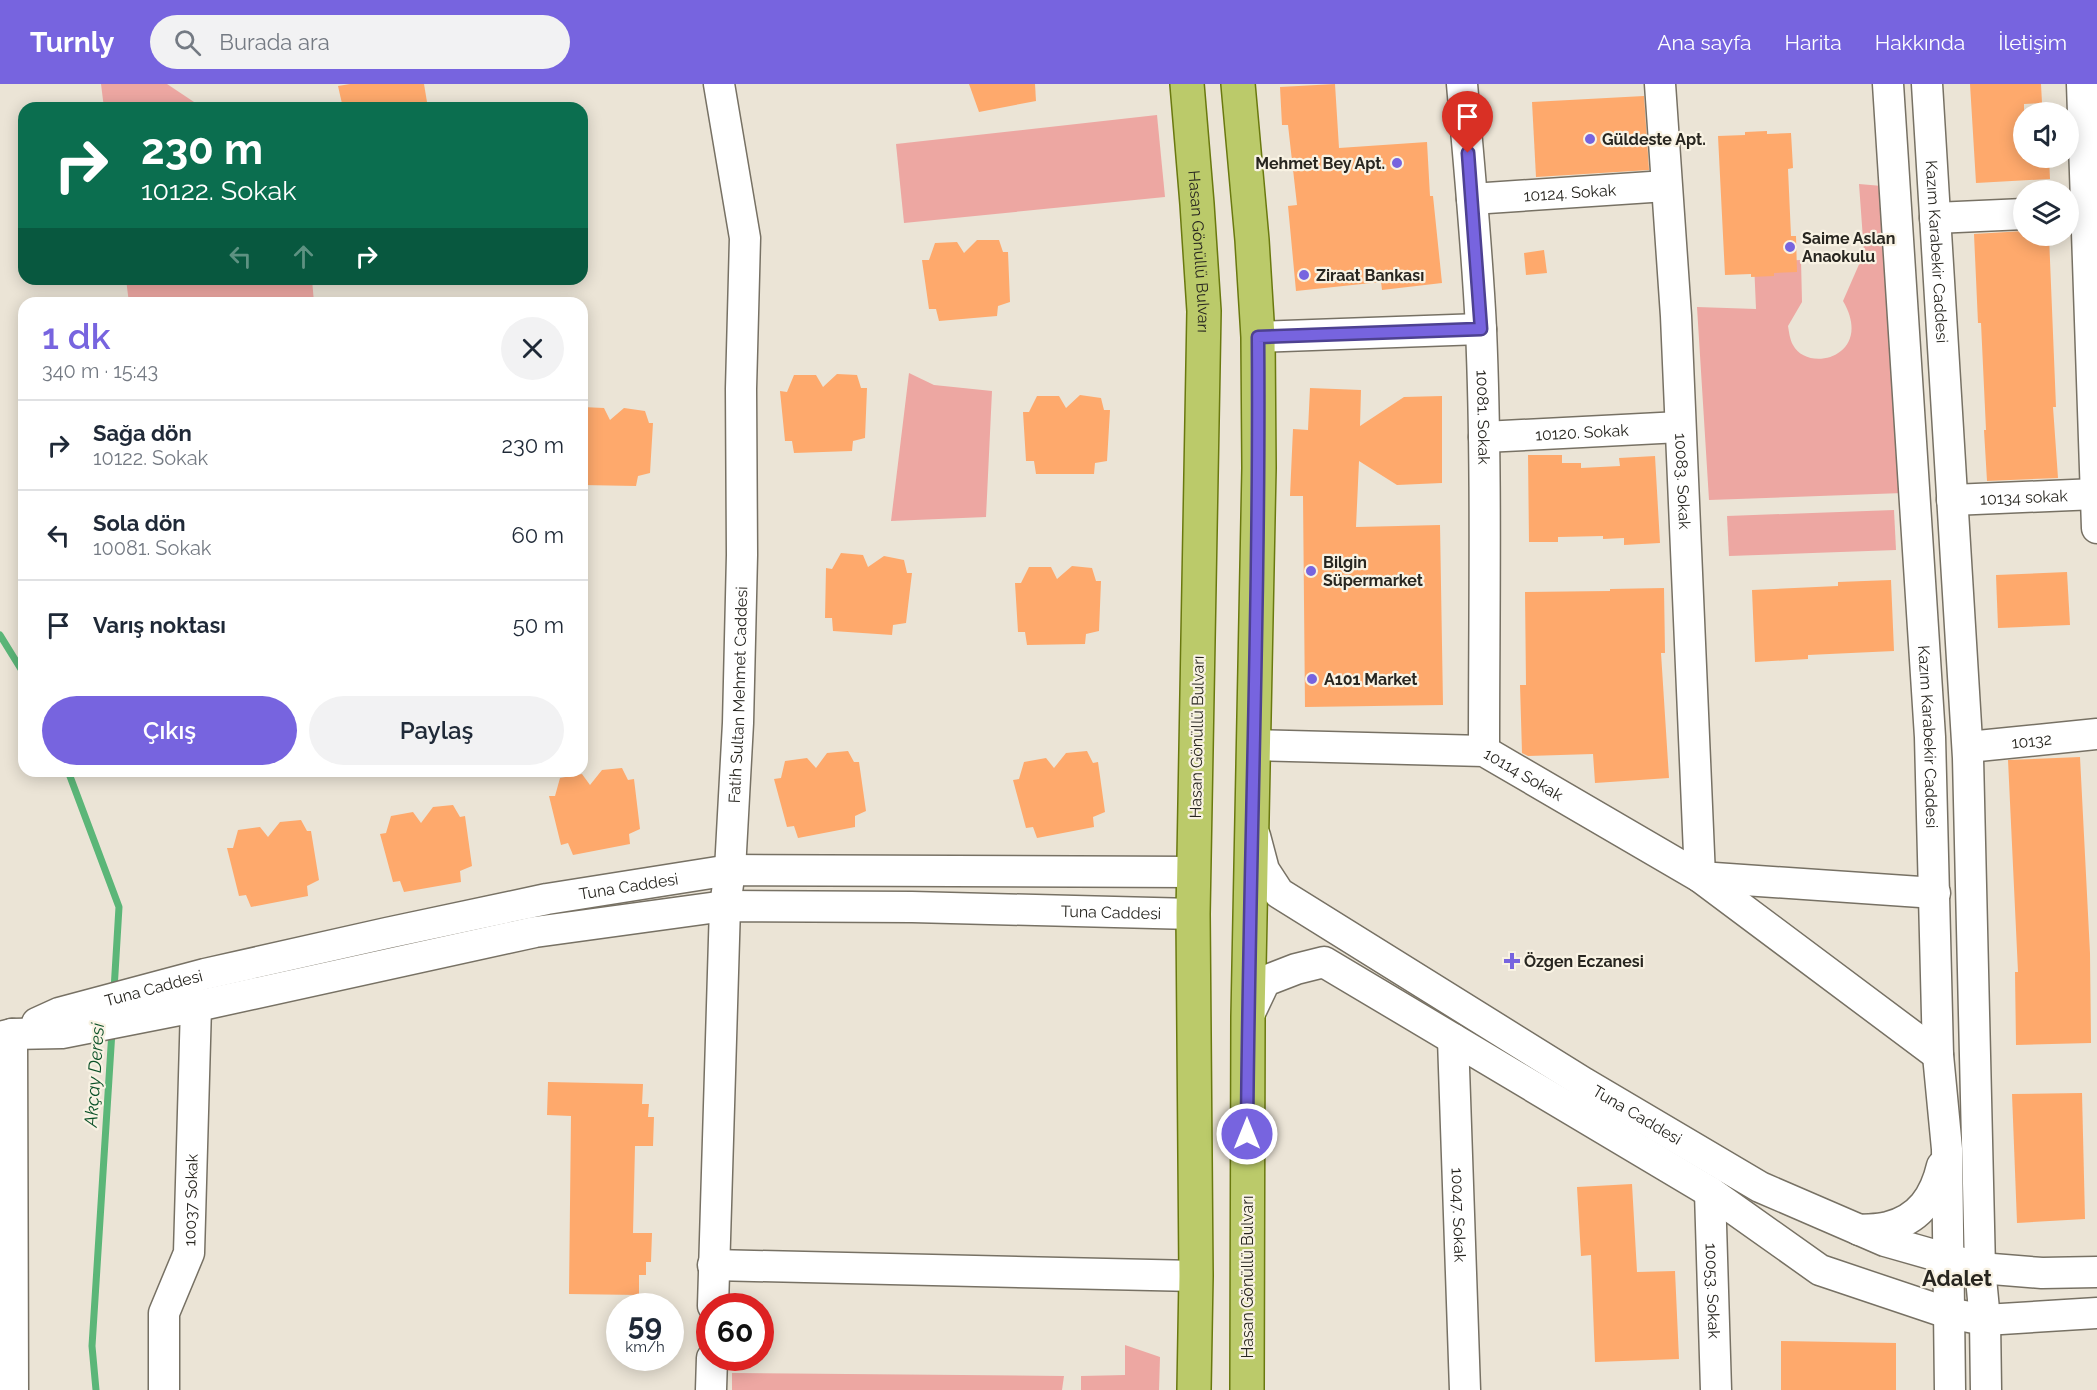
<!DOCTYPE html>
<html lang="tr">
<head>
<meta charset="utf-8">
<style>
  :root { --surface:#fff; --page:#f2f2f3; --text:#1f2937; --muted:#747a83; --line:#e0e1e3; --accent:#7764df }
  body { margin:0; font-family:Raleway,sans-serif; background:var(--page); color:var(--text); height:100vh; display:flex; flex-direction:column; font-size:22px; white-space:nowrap }
  * { box-sizing:border-box; margin:0 }
  p { font-size:20px; color:var(--muted) }
  .icon { flex:none; width:33px; height:33px; fill:none; stroke:currentColor; stroke-width:2; stroke-linecap:round; stroke-linejoin:round }
  .map { position:relative; flex:1; overflow:hidden }
  .details { position:absolute; left:18px; top:213px; width:570px; height:480px; display:flex; flex-direction:column; background:var(--surface); border-radius:18px; box-shadow:0 3px 15px #0003 }
  .details>* { flex:none }
  .hud { position:absolute; left:18px; top:18px; width:570px; height:183px; border-radius:18px; box-shadow:0 3px 15px #0003; background:#0b6e4f; color:#fff; overflow:hidden }
  .buttons { position:absolute; left:2013px; top:18px; display:grid; gap:12px }
  .buttons a { display:grid; place-items:center; width:66px; height:66px; border-radius:50%; background:var(--surface); box-shadow:0 3px 15px #0003; font-size:30px }
  .speed { position:absolute; left:606px; top:1209px; display:flex; gap:12px; font-size:30px; font-weight:700; text-align:center }
  .speed>* { display:grid; place-content:center; width:78px; height:78px; border-radius:50%; background:var(--surface); box-shadow:0 3px 15px #0003; line-height:1 }
  .speed small { font-size:15px; font-weight:400 }
  .speed .limit { border:9px solid #d22; background:#fff; color:#111 }
  .pin { position:absolute; display:grid; place-items:center; width:51px; height:51px; color:#fff; margin:-62px -26px; border-radius:50% 50% 50% 0; rotate:-45deg; box-shadow:0 0 6px #0007 }
  .pin .icon { rotate:45deg }
  .me { position:absolute; width:66px; margin:-33px; rotate:0deg; stroke-linejoin:round; filter:drop-shadow(0 0 4px #0008) }
  .turn { display:flex; align-items:center; gap:21px; height:126px; padding:0 24px; font-size:27px }
  .turn .icon { width:78px; height:78px; stroke-width:2.5 }
  .turn b { display:block; font-size:42px; line-height:51px }
  .lanes { display:flex; align-items:center; height:57px; padding:0 24px; background:#0003; justify-content:center; gap:30px; direction:ltr }
  .lanes .off { opacity:.35 }
  .round { display:grid; place-items:center; flex:none; width:63px; height:63px; border-radius:32px; background:var(--page) }
  .headline { display:flex; align-items:center; justify-content:space-between; height:102px; padding:0 24px }
  h1 { font-size:36px; font-weight:600; line-height:45px; color:var(--accent) }
  .button { display:flex; gap:12px; margin-top:auto; padding:12px 24px }
  .button a { flex:1; height:69px; border-radius:36px; background:var(--accent); color:#fff; font-size:24px; font-weight:600; line-height:69px; text-align:center }
  .button a+a { background:var(--page); color:var(--text) }
  ul { padding:0; list-style:none }
  li { display:flex; align-items:center; gap:18px; height:90px; padding:0 24px; border-top:2px solid var(--line) }
  li div { flex:1 }
  li b { display:block; font-size:22px }
  li em { font-style:normal }
  header { display:flex; align-items:center; gap:36px; box-sizing:border-box; height:84px; padding:0 30px; background:var(--accent); color:#fff }
  header strong { font-size:28px }
  nav { display:flex; gap:33px; margin-inline-start:auto; font-size:21px }
  .search { width:420px; height:54px; background:var(--page); display:flex; align-items:center; gap:15px; box-sizing:border-box; padding:0 21px; border-radius:33px; color:var(--muted); font-size:22px }
  .map>svg:first-child { display:block }
  .green { fill:#eda7a2 }
  .lines { fill:none; stroke-linecap:round; stroke-linejoin:round }
  .stream { stroke:#5bb678; stroke-width:7 }
  .building { fill:#fea96c }
  .minor-casing { stroke:#777164; stroke-width:33 }
  .major-casing { stroke:#6a790f; stroke-width:36 }
  .minor { stroke:#fff; stroke-width:30 }
  .major { stroke:#bbca6a; stroke-width:33 }
  .route-casing { stroke:#4d4191; stroke-width:15 }
  .route { stroke:#7764df; stroke-width:10 }
  .poi-dot { fill:#7764df; stroke:#f8f2e3; stroke-width:2 }
  .labels { text-anchor:middle; dominant-baseline:central; stroke-width:4.5; stroke-linejoin:round; paint-order:stroke }
  .poi-label { font-size:16px; font-weight:bold; fill:#282620; stroke:#f8f2e3; text-anchor:start }
  .street-label { font-size:16px; fill:#282620; stroke:#f8f2e3 }
  .water-label { font-size:18px; font-style:italic; fill:#0b5128; stroke:#f8f2e3 }
  .district-label { font-size:22px; font-weight:bold; fill:#282620; stroke:#f8f2e3 }
</style>
</head>
<body>
<header>
<strong>Turnly</strong>
<div class="search"><svg class="icon" aria-label="search" viewBox="0 0 24 24"><circle cx="10" cy="10" r="6"/><path d="M15 15l6 6"/></svg>Burada ara</div>
<nav><a>Ana sayfa</a><a>Harita</a><a>Hakkında</a><a>İletişim</a></nav>
</header>
<div class="map">
<svg width="2097" height="1306" viewBox="0 0 2097 1306">
  <rect width="100%" height="100%" fill="#ebe4d6"/>
  <g class="green">
    <path d="M101 0H167L203 24H104Z"/>
    <path d="M1157 31 1165 113 904 139 896 60Z"/>
    <path d="M1859 100 1882 102 1903 409 1709 416 1697 223 1756 225 1754 178 1801 176 1802 218 1788 242C1789 248 1790 256 1793 261 1808 290 1875 272 1843 217L1864 169Z"/>
    <path d="M126 195H312L314 219H129Z"/>
    <path d="M909 289 934 301 992 307 986 433 891 437Z"/>
    <path d="M1894 426 1896 466 1729 472 1727 432Z"/>
    <path d="M1125 1261 1160 1273 1159 1306H1081V1292L1125 1291Z"/>
    <path d="M732 1289 1064 1292 1062 1306H732Z"/>
  </g>
  <g class="lines">
    <g class="stream">
      <path d="M0 551 24 590"/>
      <path d="M68 687 119 823 114 906"/>
      <path d="M96 1306 92 1262 112 947"/>
    </g>
  </g>
  <g class="building">
    <path d="M350 0H424L428 24H343L338 2Z"/>
    <path d="M969 0H1035L1036 17 979 28Z"/>
    <path d="M1335 0 1339 64 1427 58 1430 112H1433L1442 199 1382 206 1381 198 1296 207 1288 122 1297 121 1288 41H1282L1280 3Z"/>
    <path d="M1970 0H2041L2042 19 2024 20V74H2049L2050 95 1976 99Z"/>
    <path d="M1644 12 1649 86 1536 93 1532 18Z"/>
    <path d="M1767 47V50L1791 49 1793 84 1788 85 1791 152H1796L1797 188 1774 189V192L1751 193V190L1725 191 1718 52 1745 51V48Z"/>
    <path d="M2024 147V152H2049L2056 323H2053L2058 394 1987 397 1984 346H1986L1981 239H1978L1974 150Z"/>
    <path d="M977 156H999L1003 168H1008L1010 218 998 222 997 232 939 237 936 225H929L922 176H929L935 159 957 158 964 169Z"/>
    <path d="M1544 166 1547 189 1526 191 1524 169Z"/>
    <path d="M837 290 857 291 861 304H867L865 354 853 357 852 367 794 369 792 357H785L780 307 787 308 794 291H816L823 303Z"/>
    <path d="M1310 304 1361 306 1360 342 1404 313 1442 312V399L1397 401 1359 377 1356 443 1440 441 1443 621 1305 623 1303 412H1290L1293 345 1308 346Z"/>
    <path d="M1080 311 1101 314 1104 326H1110L1107 377 1095 379 1094 390H1036L1034 377H1026L1023 328H1029L1037 312H1059L1066 324Z"/>
    <path d="M582 323 604 324 610 336 624 324 645 327 649 339H653L650 389 638 392 636 402 582 401Z"/>
    <path d="M1528 371H1562V379H1581V384L1620 382 1619 374 1655 372 1660 459 1624 461V454L1603 455V452L1558 453V458H1529Z"/>
    <path d="M841 469 863 471 868 483 884 472 904 476 907 489H912L906 539 893 541 892 551 833 547 832 534H825L826 484 832 485Z"/>
    <path d="M1072 482 1092 484 1096 497H1101L1099 547 1086 550 1085 560 1027 561 1025 548H1018L1015 499H1021L1029 483H1051L1057 495Z"/>
    <path d="M2067 488 2070 541 1998 544 1996 491Z"/>
    <path d="M1891 496 1894 567 1808 571V575L1755 578 1752 506 1838 502V498Z"/>
    <path d="M1664 504 1665 569H1661L1669 694 1595 699 1593 670 1528 672 1522 669 1520 601H1526L1525 508 1610 507V505Z"/>
    <path d="M848 667 854 678H859L866 727 855 732V743L798 754 794 742 787 743 774 695 781 694 785 677 807 674 816 684 827 669Z"/>
    <path d="M1087 667 1093 679 1098 678 1105 728 1093 733 1094 743 1037 754 1033 743 1026 744 1013 696 1019 695 1024 678 1046 674 1054 684 1066 669Z"/>
    <path d="M2080 673 2090 869 2091 959 2016 961 2015 888H2018L2008 676Z"/>
    <path d="M622 684 628 696 634 695 640 745 629 750 630 760 573 771 568 759 561 761 549 712H555L560 694 582 690 590 701 602 686Z"/>
    <path d="M453 721 460 733 465 732 472 782 460 787 461 798 404 808 400 797 393 798 380 750 386 749 391 732 413 728 421 739 433 723Z"/>
    <path d="M301 736 307 747H311L319 796 307 802 308 812 251 823 246 811 239 812 227 764H233L238 746 260 743 268 753 280 738Z"/>
    <path d="M548 998 643 1000 642 1020H649L648 1033H654L653 1062H635L633 1149H652L651 1178H646V1191H639V1211L569 1210 571 1032 547 1031Z"/>
    <path d="M2082 1009 2085 1135 2017 1139 2012 1010Z"/>
    <path d="M1632 1100 1637 1188 1675 1187 1679 1275 1595 1278 1591 1171 1581 1172 1577 1103Z"/>
    <path d="M1781 1257 1896 1259V1306H1781Z"/>
  </g>
  <g class="lines">
    <g class="minor-casing">
      <g id="minor">
        <path id="s1" d="M1462 0C1469 81 1477 163 1481 245 1487 385 1484 527 1484 667"/>
        <path id="s2" d="M1660 0 1676 232 1700 793 1938 971"/>
        <path id="s3" d="M1888 0 1930 653 1938 971 1947 1065 1950 1306"/>
        <path id="s4" d="M1927 0 1968 674 1980 1184 1985 1236 1986 1306"/>
        <path d="M2082 0 2097 444"/>
        <path id="s5" d="M1472 115 1666 102"/>
        <path d="M1935 134 2024 130"/>
        <path d="M1258 253 1481 245"/>
        <path id="s6" d="M1484 353 1680 343"/>
        <path id="s7" d="M1952 416 2096 410"/>
        <path id="s8" d="M1254 661 1484 667 1700 793 1935 809"/>
        <path id="s9" d="M1968 663 2097 650"/>
        <path id="s10" d="M1255 752 1264 786 1279 809 1584 999 1760 1103 1885 1157 1980 1184 2042 1189 2097 1188"/>
        <path d="M1248 933 1265 897 1296 885 1324 878 1710 1108 1820 1186 1948 1229 1985 1236 2097 1229"/>
        <path id="s11" d="M37 939 59 929 205 890 387 849 547 815 730 786 1194 788"/>
        <path d="M12 950 13 1306"/>
        <path id="s12" d="M0 953 12 950 62 949 179 926 535 848 725 822 912 823 1193 830"/>
        <path id="s13" d="M1453 955 1465 1306"/>
        <path id="s14" d="M1710 1108 1716 1306"/>
        <path d="M1859 1146C1869 1145 1879 1146 1888 1143 1920 1135 1935 1112 1942 1082"/>
        <path d="M713 1181 1196 1192"/>
        <path id="s15" d="M713 1222 725 822 730 786 738 639 742 471 741 305 745 154 719 0"/>
        <path id="s16" d="M164 1306V1229L189 1169 196 922"/>
        <path d="M711 1306 712 1274"/>
      </g>
    </g>
    <g class="major-casing">
      <g id="major">
        <path id="s17" d="M1187 0 1197 120 1204 227 1193 830 1196 1192 1194 1306"/>
        <path d="M1238 0 1252 156 1258 253 1259 384 1248 933 1247 1306"/>
      </g>
    </g>
    <use href="#minor" class="minor"/>
    <use href="#major" class="major"/>
  </g>
  <g class="lines">
    <g class="route-casing">
      <path id="route" d="M1247 1050C1249 784 1260 519 1258 253L1481 245 1468 69"/>
    </g>
    <use href="#route" class="route"/>
  </g>
  <g class="poi-dot">
    <circle cx="1590" cy="55" r="6"/>
    <circle cx="1397" cy="79" r="6"/>
    <circle cx="1790" cy="163" r="6"/>
    <circle cx="1304" cy="191" r="6"/>
    <circle cx="1311" cy="487" r="6"/>
    <circle cx="1312" cy="595" r="6"/>
    <path d="M1509 868h6v6h6v6h-6v6h-6v-6h-6v-6h6z"/>
  </g>
  <g class="labels">
    <g class="poi-label">
      <text x="1602" y="55">Güldeste Apt.</text>
      <text x="1385" y="79" text-anchor="end">Mehmet Bey Apt.</text>
      <text x="1802" y="154">Saime Aslan<tspan x="1802" dy="18">Anaokulu</tspan></text>
      <text x="1316" y="191">Ziraat Bankası</text>
      <text x="1323" y="478">Bilgin<tspan x="1323" dy="18">Süpermarket</tspan></text>
      <text x="1324" y="595">A101 Market</text>
      <text x="1524" y="877">Özgen Eczanesi</text>
    </g>
    <g class="street-label">
      <text stroke="none"><textPath href="#s5" startOffset="98">10124. Sokak</textPath></text>
      <text stroke="none"><textPath href="#s17" startOffset="168">Hasan Gönüllü Bulvarı</textPath></text>
      <text stroke="none"><textPath href="#s4" startOffset="168">Kazım Karabekir Caddesi</textPath></text>
      <text stroke="none"><textPath href="#s1" startOffset="334">10081. Sokak</textPath></text>
      <text stroke="none"><textPath href="#s6" startOffset="98">10120. Sokak</textPath></text>
      <text stroke="none"><textPath href="#s2" startOffset="398">10083. Sokak</textPath></text>
      <text stroke="none"><textPath href="#s7" startOffset="72">10134 sokak</textPath></text>
      <text stroke="none"><textPath href="#s15" startOffset="612">Fatih Sultan Mehmet Caddesi</textPath></text>
      <text transform="translate(1197 653) rotate(-89)">Hasan Gönüllü Bulvarı</text>
      <text stroke="none"><textPath href="#s3" startOffset="654">Kazım Karabekir Caddesi</textPath></text>
      <text stroke="none"><textPath href="#s9" startOffset="64">10132</textPath></text>
      <text stroke="none"><textPath href="#s8" startOffset="276">10114 Sokak</textPath></text>
      <text stroke="none"><textPath href="#s11" startOffset="608">Tuna Caddesi</textPath></text>
      <text stroke="none"><textPath href="#s12" startOffset="1124">Tuna Caddesi</textPath></text>
      <text stroke="none"><textPath href="#s11" startOffset="122">Tuna Caddesi</textPath></text>
      <text stroke="none"><textPath href="#s10" startOffset="484">Tuna Caddesi</textPath></text>
      <text stroke="none"><textPath href="#s16" startOffset="195">10037 Sokak</textPath></text>
      <text stroke="none"><textPath href="#s13" startOffset="176">10047. Sokak</textPath></text>
      <text transform="translate(1247 1193) rotate(-90)">Hasan Gönüllü Bulvarı</text>
      <text stroke="none"><textPath href="#s14" startOffset="99">10053. Sokak</textPath></text>
    </g>
    <g class="water-label">
      <text transform="translate(94 991) rotate(-86)">Akçay Deresi</text>
    </g>
    <g class="district-label">
      <text x="1957" y="1194">Adalet</text>
    </g>
  </g>
</svg>
<div class="buttons">
<a><svg class="icon" aria-label="sound" viewBox="0 0 24 24"><path d="M4 9h4l5-4v14l-5-4H4zM17 9q2 3 0 6"/></svg></a>
<a><svg class="icon" aria-label="layers" viewBox="0 0 24 24"><path d="M12 4l9 5-9 5-9-5zM3 14l9 5 9-5"/></svg></a>
</div>
<div class="speed"><div>59<small>km/h</small></div><div class="limit">60</div></div>
<div class="pin" style="left:1468px;top:69px;background:#d93025"><svg class="icon" aria-label="arrive" viewBox="0 0 24 24"><path d="M6 21V4h12l-3 4 3 4H6"/></svg></div>
<svg class="me" style="left:1247px;top:1050px" viewBox="-20 -20 40 40"><circle r="17" fill="#7764df" stroke="#fff" stroke-width="3"/><path d="M0-11L8 9 0 5-8 9z" fill="#fff"/></svg>
<div class="hud">
<div class="turn"><svg class="icon" aria-label="right" viewBox="0 0 24 24"><path d="M7 20v-9h11M14 6l5 5-5 5"/></svg><div><b>230 m</b>10122. Sokak</div></div>
<div class="lanes"><svg class="icon off" aria-label="left" viewBox="0 0 24 24"><path d="M17 20v-9H6M10 6l-5 5 5 5"/></svg><svg class="icon off" aria-label="ahead" viewBox="0 0 24 24"><path d="M12 20V5M6 11l6-6 6 6"/></svg><svg class="icon" aria-label="right" viewBox="0 0 24 24"><path d="M7 20v-9h11M14 6l5 5-5 5"/></svg></div>
</div>
<section class="details">
<div class="headline"><div><h1>1 dk</h1><p>340 m · 15:43</p></div><a class="round"><svg class="icon" aria-label="close" viewBox="0 0 24 24"><path d="M6 6l12 12M18 6L6 18"/></svg></a></div>
<ul>
<li><svg class="icon" aria-label="right" viewBox="0 0 24 24"><path d="M7 20v-9h11M14 6l5 5-5 5"/></svg><div><b>Sağa dön</b><p>10122. Sokak</p></div><em>230 m</em></li>
<li><svg class="icon" aria-label="left" viewBox="0 0 24 24"><path d="M17 20v-9H6M10 6l-5 5 5 5"/></svg><div><b>Sola dön</b><p>10081. Sokak</p></div><em>60 m</em></li>
<li><svg class="icon" aria-label="arrive" viewBox="0 0 24 24"><path d="M6 21V4h12l-3 4 3 4H6"/></svg><div><b>Varış noktası</b></div><em>50 m</em></li>
</ul>
<div class="button"><a>Çıkış</a><a>Paylaş</a></div>
</section>
</div>
</body>
</html>
